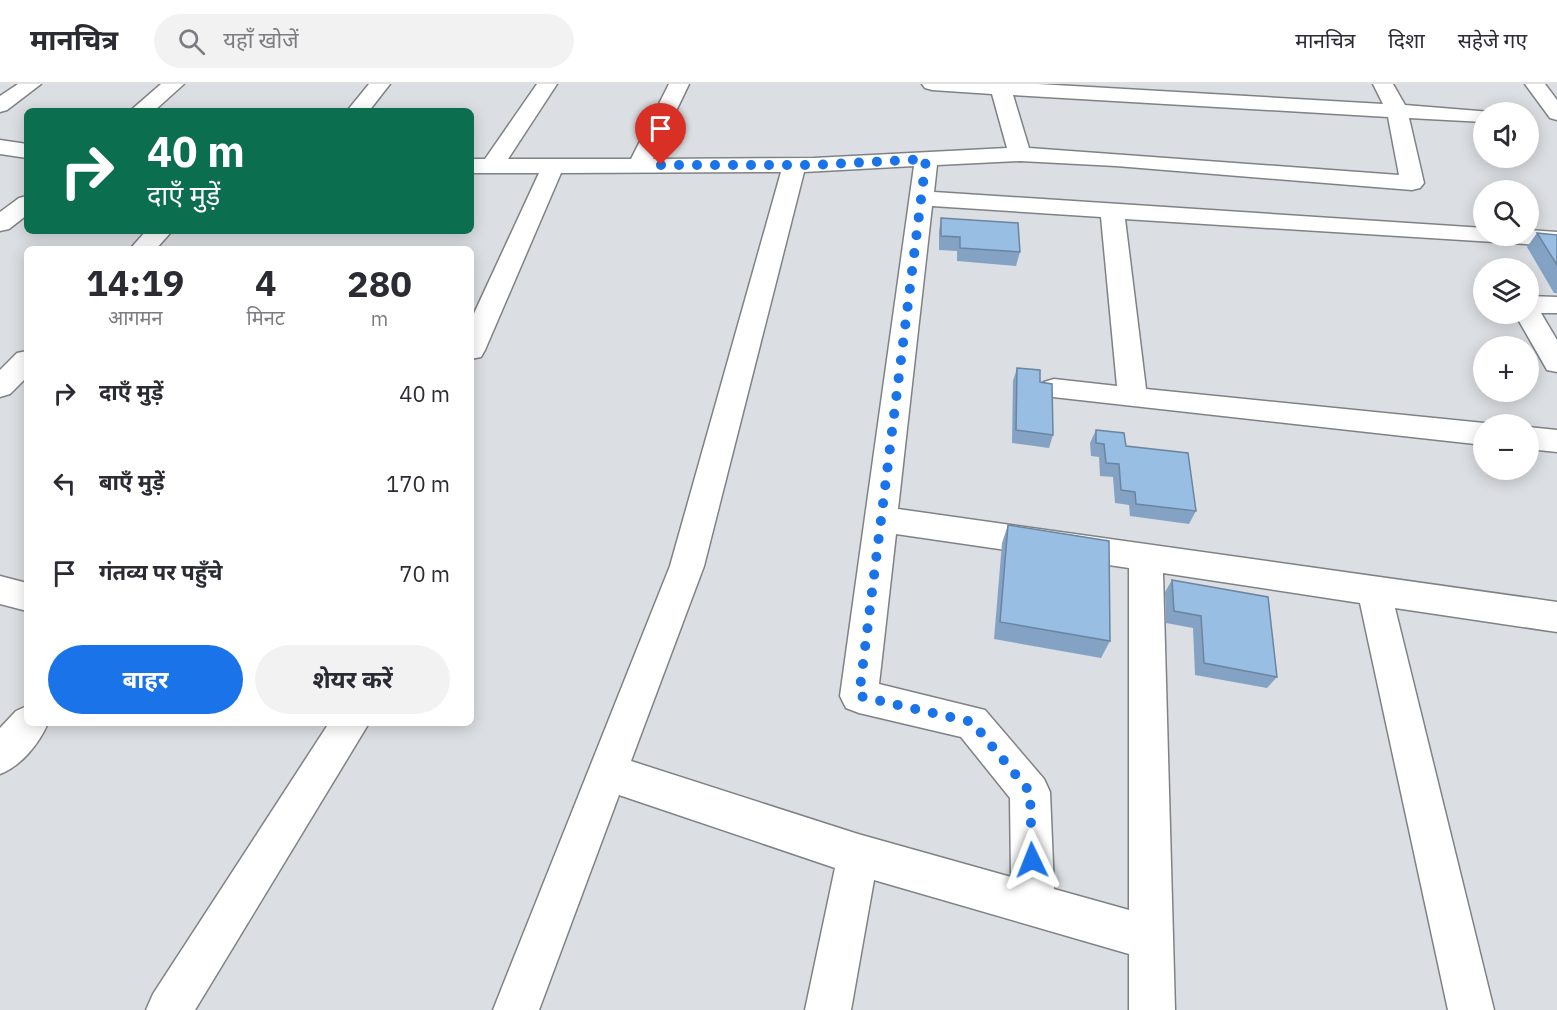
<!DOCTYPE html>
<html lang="hi">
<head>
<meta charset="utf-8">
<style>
  :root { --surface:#fff; --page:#f2f2f3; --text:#2b2b33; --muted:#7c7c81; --line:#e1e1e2; --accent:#1a73e8 }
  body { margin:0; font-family:"IBM Plex Sans","Noto Sans Devanagari",sans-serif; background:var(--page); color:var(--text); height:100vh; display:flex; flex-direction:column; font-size:22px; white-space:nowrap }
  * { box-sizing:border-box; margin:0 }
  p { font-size:20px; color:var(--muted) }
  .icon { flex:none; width:33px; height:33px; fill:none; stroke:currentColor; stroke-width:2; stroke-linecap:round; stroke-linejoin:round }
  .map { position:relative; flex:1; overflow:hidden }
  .sheet { position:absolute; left:24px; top:162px; width:450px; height:480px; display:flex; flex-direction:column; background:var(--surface); border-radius:9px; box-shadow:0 3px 15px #0003 }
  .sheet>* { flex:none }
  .guide { position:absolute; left:24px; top:24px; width:450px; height:126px; border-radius:9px; box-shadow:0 3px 15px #0003; background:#0b6e4f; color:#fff; overflow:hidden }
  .tools { position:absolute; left:1473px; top:18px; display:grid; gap:12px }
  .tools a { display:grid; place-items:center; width:66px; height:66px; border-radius:50%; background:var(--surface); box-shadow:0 3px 15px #0003; font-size:30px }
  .pin { position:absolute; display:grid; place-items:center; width:51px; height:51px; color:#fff; margin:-62px -26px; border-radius:50% 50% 50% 0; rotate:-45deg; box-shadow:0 0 6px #0007 }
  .pin .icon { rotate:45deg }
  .me { position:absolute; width:66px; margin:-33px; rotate:358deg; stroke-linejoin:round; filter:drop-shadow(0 0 4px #0008) }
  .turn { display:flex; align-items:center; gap:21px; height:126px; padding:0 24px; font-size:27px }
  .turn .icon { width:78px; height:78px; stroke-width:2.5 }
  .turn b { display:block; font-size:42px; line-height:51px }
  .eta { display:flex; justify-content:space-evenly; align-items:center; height:102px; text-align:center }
  .eta b { font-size:36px; font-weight:700; line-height:42px }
  .primary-button { display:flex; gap:12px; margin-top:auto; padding:12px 24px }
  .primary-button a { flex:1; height:69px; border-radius:36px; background:var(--accent); color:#fff; font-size:24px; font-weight:700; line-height:69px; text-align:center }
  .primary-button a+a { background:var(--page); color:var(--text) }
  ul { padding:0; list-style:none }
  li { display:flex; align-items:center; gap:18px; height:90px; padding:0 24px }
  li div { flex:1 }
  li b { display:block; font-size:22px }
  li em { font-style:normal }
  header { display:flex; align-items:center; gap:36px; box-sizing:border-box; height:84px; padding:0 30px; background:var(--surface); border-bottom:2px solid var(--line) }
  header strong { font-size:28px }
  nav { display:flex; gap:33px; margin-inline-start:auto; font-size:21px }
  .search { width:420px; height:54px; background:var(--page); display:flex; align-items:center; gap:15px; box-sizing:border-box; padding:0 21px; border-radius:33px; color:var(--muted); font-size:22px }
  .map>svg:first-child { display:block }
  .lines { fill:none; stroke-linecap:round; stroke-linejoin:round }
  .minor-casing { stroke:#7f8285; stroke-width:3 }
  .minor { fill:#fff; fill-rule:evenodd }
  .wall { fill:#84a3c4 }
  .building { fill:#99bee4; stroke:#6b85a0; stroke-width:1.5 }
  .route { stroke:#1a73e8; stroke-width:10; stroke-dasharray:0 18 }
</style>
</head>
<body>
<header>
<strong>मानचित्र</strong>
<div class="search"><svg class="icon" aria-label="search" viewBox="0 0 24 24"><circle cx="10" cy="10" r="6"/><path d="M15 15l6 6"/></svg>यहाँ खोजें</div>
<nav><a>मानचित्र</a><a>दिशा</a><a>सहेजे गए</a></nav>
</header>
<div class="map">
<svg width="1557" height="926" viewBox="0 0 1557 926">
  <rect width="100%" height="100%" fill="#dbdee2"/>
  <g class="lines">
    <g class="minor-casing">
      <g id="minor">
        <path d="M18 0H41L7 26 0 28V12Z"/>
        <path d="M161 0H184L154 27H130Z"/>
        <path d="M369 0H390L369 27H347Z"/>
        <path d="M537 0H557L508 75H631L669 0H689L653 75 814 74 1007 64 992 10 932 6 925 4 922 0H1038L1383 20 1373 0H1393L1405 21 1491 28H1484V38L1409 34 1424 99 1420 104 1412 106 1116 82 1020 77 937 81 934 108 1484 144V152H1528V146L1557 148V162L1125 135 1146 305 1484 339 1488 340H1484V361L1044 312 1040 305 1044 298 1054 295 1117 302 1101 133 932 122 898 425 1557 518V548L1395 524 1494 926H1448L1360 519 1163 489 1175 926H1129V870L874 796 851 926H805L835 784 619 711 539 926H493L670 482 781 88 561 89 485 266 481 273 471 275V236L539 89H471V75H485ZM1013 11 1388 33 1399 91 1029 64ZM914 82 840 612 846 624 859 629 961 653 1010 714 1011 793 858 750 631 677 704 482 804 88ZM896 450 1129 484V826L1054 805 1050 708 1044 695 985 626 879 600Z"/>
        <path d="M1525 0H1545L1557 16V36L1550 34Z"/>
        <path d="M0 56 27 60V74L0 70Z"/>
        <path d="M27 112V131L9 145 0 147V128L19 114Z"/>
        <path d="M146 147H172L156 165H130Z"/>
        <path d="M1528 212 1557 213V229H1541L1557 256V288L1547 286 1515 230H1528Z"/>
        <path d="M27 267V293L10 310 0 313V286L17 269Z"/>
        <path d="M1528 343 1557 346V368L1528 365Z"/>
        <path d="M0 492 27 499V527L0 520Z"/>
        <path d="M27 622V639H48C39 660 21 682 0 690V644L16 627Z"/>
        <path d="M329 639H369L195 926H146L153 910Z"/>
      </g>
    </g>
    <use href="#minor" class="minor"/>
  </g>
  <g class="wall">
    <path d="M941 134 1020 168 1016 182 957 177V167L939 166V147Z"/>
    <path d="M1537 149 1557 151V209H1554L1527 163Z"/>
    <path d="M1017 284 1040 298 1053 351 1049 364 1012 359 1013 297Z"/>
    <path d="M1096 346 1126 362 1196 427 1189 440 1130 432 1129 421 1115 419 1113 393 1100 392 1099 373 1091 372 1090 359Z"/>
    <path d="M1008 441 1110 557 1101 574 994 555 1002 459Z"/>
    <path d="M1172 496 1277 593 1267 604 1195 591 1193 544 1166 539 1165 508Z"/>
  </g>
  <g class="building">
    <path d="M941 134 1018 139 1020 168 960 164V153L941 152Z"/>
    <path d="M1537 149 1557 151V181Z"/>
    <path d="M1017 284 1040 286V298L1052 300 1053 351 1016 346Z"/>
    <path d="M1096 346 1124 349 1126 362 1188 369 1196 427 1136 420 1135 408 1121 406 1119 380 1106 379 1104 360 1096 359Z"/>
    <path d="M1008 441 1109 457 1110 557 1000 538Z"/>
    <path d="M1172 496 1268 513 1277 593 1204 579 1201 532 1174 527Z"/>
  </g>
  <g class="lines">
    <path class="route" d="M661 81H814L926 75 859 612 972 638 1030 708 1032 776"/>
  </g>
</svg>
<div class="tools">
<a><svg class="icon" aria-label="sound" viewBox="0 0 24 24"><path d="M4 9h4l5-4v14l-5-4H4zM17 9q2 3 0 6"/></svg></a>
<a><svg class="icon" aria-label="search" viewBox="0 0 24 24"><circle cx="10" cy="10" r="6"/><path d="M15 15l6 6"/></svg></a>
<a><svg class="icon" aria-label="layers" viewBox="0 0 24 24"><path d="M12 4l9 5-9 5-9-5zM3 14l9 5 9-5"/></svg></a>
<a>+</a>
<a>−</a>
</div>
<div class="pin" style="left:661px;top:81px;background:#d93025"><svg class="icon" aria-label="arrive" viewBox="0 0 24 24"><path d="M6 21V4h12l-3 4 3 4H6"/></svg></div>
<svg class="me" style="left:1032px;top:776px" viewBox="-20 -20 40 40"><path d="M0-17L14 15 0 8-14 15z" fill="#1a73e8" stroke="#fff" stroke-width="4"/></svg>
<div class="guide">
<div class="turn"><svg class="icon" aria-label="right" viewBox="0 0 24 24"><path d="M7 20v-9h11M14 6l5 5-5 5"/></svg><div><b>40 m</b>दाएँ मुड़ें</div></div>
</div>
<section class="sheet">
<div class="eta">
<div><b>14:19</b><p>आगमन</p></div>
<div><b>4</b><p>मिनट</p></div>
<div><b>280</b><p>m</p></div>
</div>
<ul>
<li><svg class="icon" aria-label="right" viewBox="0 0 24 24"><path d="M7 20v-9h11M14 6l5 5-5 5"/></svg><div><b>दाएँ मुड़ें</b></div><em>40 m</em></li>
<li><svg class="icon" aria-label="left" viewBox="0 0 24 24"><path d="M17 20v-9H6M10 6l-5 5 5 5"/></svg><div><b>बाएँ मुड़ें</b></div><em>170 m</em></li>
<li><svg class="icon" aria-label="arrive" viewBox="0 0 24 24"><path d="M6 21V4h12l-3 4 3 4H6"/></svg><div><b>गंतव्य पर पहुँचे</b></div><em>70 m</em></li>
</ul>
<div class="primary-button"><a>बाहर</a><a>शेयर करें</a></div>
</section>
</div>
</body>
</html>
